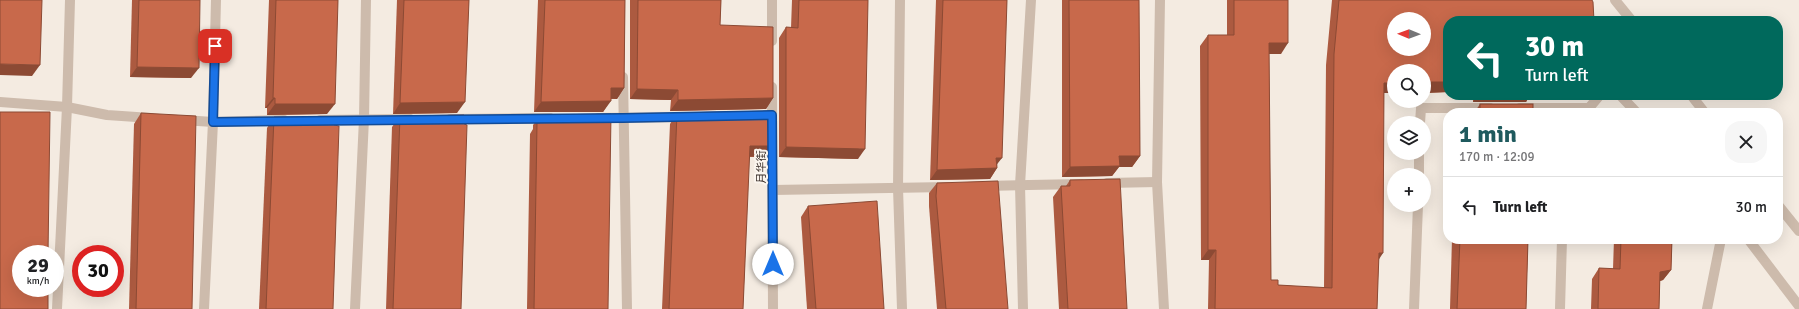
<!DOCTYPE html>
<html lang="en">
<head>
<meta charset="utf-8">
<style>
  :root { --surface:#fff; --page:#f6f6f6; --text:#202124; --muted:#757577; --line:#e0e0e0; --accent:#1f5a5e }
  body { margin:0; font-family:Signika,"Noto Sans SC",sans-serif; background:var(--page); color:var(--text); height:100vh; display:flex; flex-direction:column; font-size:15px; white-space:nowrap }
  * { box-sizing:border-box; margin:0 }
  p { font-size:13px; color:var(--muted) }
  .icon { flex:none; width:22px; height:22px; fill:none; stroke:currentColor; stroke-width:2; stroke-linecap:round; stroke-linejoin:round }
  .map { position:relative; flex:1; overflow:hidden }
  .side { position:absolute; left:1443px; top:108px; width:340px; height:136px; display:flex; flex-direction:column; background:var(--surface); border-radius:16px; box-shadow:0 4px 16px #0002 }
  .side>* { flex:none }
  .guide { position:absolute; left:1443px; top:16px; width:340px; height:84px; border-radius:16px; box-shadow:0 4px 16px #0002; background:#00695c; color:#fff; overflow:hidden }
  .needle { width:26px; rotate:271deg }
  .tools { position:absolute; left:1387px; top:12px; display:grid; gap:8px }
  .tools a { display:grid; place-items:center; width:44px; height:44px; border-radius:50%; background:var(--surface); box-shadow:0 4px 16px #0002; font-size:20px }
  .speed { position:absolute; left:12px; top:245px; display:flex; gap:8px; font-size:20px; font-weight:700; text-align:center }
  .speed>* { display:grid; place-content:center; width:52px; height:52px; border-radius:50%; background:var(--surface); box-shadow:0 4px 16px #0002; line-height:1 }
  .speed small { font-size:10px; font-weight:400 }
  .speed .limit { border:6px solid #d22; background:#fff; color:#111 }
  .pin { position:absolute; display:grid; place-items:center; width:34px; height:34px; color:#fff; margin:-17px; border-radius:8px; box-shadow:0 2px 6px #0006 }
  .me { position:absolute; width:44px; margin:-22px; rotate:0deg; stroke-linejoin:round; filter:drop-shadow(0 0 3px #0008) }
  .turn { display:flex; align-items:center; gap:14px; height:84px; padding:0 16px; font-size:18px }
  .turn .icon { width:52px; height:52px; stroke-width:2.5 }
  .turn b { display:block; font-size:28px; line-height:34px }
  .round { display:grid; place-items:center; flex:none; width:42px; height:42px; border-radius:16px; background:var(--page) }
  .headline { display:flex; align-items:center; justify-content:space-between; height:68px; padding:0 16px }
  h1 { font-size:24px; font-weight:700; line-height:30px; color:var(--accent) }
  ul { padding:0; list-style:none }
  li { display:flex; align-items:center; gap:12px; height:60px; padding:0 16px; border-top:1px solid var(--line) }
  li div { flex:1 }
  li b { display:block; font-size:15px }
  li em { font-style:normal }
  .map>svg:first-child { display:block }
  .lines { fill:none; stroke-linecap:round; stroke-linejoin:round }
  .street { stroke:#cdbbac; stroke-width:10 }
  .wall { fill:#ac5a40 }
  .shaded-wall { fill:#8c4a34 }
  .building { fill:#c8694b; stroke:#8c4a34; fill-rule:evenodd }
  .route-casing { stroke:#114b97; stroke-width:10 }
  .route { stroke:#1a73e8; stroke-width:7 }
  .labels { text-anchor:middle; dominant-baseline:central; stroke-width:4; stroke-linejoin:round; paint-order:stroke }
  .street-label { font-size:11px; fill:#3b302b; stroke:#fbf5ee }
</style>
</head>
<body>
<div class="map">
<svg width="1799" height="309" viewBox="0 0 1799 309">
  <rect width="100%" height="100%" fill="#f4ebe1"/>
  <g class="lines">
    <g class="street">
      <path d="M772 0V41"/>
      <path d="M900 0 898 188 902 309"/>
      <path d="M1160 0 1157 182 1164 309"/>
      <path d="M1615 0 1632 21"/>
      <path d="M623 77 627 309"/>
      <path d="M772 87 773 309"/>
      <path d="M1620 95 1637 113"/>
      <path d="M1691 95 1705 113"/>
      <path d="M0 102 67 107 107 115 151 118"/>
      <path d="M1520 108H1589L1600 95"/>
      <path d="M598 118 688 117"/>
      <path d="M450 119 550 118"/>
      <path d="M183 120 213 122 284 120"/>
      <path d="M320 120 410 119"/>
      <path d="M1420 123 1421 108H1490"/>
      <path d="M1419 175V153"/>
      <path d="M1107 183 1157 182"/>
      <path d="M985 186 1081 184"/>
      <path d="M773 190 947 187"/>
      <path d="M1778 205 1799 231"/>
      <path d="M1748 239 1799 306"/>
      <path d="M57 309 67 107 70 0"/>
      <path d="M204 309 213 122 216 0"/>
      <path d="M355 309 364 119 366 0"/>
      <path d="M1023 309 1020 185 1031 0"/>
      <path d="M1414 309 1418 205"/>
      <path d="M1560 309 1562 239"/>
      <path d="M1707 309 1721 239"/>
    </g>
  </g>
  <g class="wall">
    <path d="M132 0H200L191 78 130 77Z"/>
    <path d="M269 0H338L327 114 267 115V108H265Z"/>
    <path d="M397 0H469L457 113 393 114Z"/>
    <path d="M538 0H625L624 88 617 99H611L603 112H534Z"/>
    <path d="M630 0H721L720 25 773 98 766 109 670 111 671 100 630 99Z"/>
    <path d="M792 0H868L858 159 779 157V38L786 27 791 28Z"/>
    <path d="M936 0H1007L997 168 990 179 930 180Z"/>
    <path d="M1062 0H1139L1140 156 1132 167H1119L1112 176 1062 177Z"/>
    <path d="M1227 0H1288L1281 54H1269L1271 280 1278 285 1324 288 1326 65 1332 0H1592L1448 92 1424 93V71L1384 93 1377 309H1208L1209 260H1201L1200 46 1208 35H1227Z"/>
    <path d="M1473 95H1530L1526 102H1473Z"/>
    <path d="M1480 104 1533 113H1474Z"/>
    <path d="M141 113 192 309H129L134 124Z"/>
    <path d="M677 113 773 146 766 157H749L743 309H662L670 124Z"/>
    <path d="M541 115 608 309H527L530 134 533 129V125Z"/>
    <path d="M400 116 461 309H386L392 127Z"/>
    <path d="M274 117 333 309H259L267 128Z"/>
    <path d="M1070 180 1127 309H1059L1053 197 1061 186H1066Z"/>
    <path d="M937 183 1008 309H937L929 206V193Z"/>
    <path d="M808 206 884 309H807L801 217Z"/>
    <path d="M1452 239H1528L1526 309H1450Z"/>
    <path d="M1614 239H1672L1671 270 1663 280 1660 281 1659 309H1591L1592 279 1599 268 1613 269Z"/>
  </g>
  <g class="shaded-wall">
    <path d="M1269 43H1288L1281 54H1262Z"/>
    <path d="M0 64 40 65 32 76 0 75Z"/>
    <path d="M137 67 199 68 191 78 130 77Z"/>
    <path d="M1424 82H1448V92L1424 93Z"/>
    <path d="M1384 83H1394V93H1377Z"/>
    <path d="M611 88H624L617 99 604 98Z"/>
    <path d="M637 89 678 90 671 100 630 99Z"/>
    <path d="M1477 95H1530L1526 102H1473Z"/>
    <path d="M273 98H275L267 108H265Z"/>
    <path d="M773 98 766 109 670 111 678 100Z"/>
    <path d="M611 101 603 112H534L541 102Z"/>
    <path d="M465 102 457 113 393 114 400 103Z"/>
    <path d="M275 104H335L327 114 267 115Z"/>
    <path d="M750 146H773L766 157 742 156Z"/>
    <path d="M786 147 865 149 858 159 779 157Z"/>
    <path d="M1119 156H1140L1132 167H1119L1112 176 1062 177 1070 167Z"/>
    <path d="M996 158H1002L994 168H997L990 179 930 180 937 170Z"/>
    <path d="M1208 250H1216L1209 260H1201Z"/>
    <path d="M1379 253H1383L1376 264Z"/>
    <path d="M1671 270 1663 280 1653 283 1660 272Z"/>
  </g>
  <g class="building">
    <path d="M0 0H42L40 65 0 64Z"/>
    <path d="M139 0H200L199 68 137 67Z"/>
    <path d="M276 0H338L335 104H275V98H273Z"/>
    <path d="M404 0H469L465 102 400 103Z"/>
    <path d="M545 0H625L624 88H611V101L541 102Z"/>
    <path d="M638 0H721L720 25 773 27V98L678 100V90L637 89Z"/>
    <path d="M799 0H868L865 149 786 147V27L798 28Z"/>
    <path d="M943 0H1007L1002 158H996L997 168 937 170Z"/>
    <path d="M1069 0H1139L1140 156H1119L1120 166 1070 167Z"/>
    <path d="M1234 0H1288V43H1269L1271 280H1278V285L1332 288 1334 54 1339 0H1592L1593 2 1594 21H1448V82H1424V71H1394V83H1384L1383 253H1379L1377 309H1215L1216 250H1208V35H1234ZM1394 19H1424V49H1394Z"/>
    <rect x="1480" y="104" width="53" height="9"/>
    <path d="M773 111V146H750L743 309H669L677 113Z"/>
    <path d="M0 112H50L48 254H21V288H48V309H0Z"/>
    <path d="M141 113 196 116 192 309H136Z"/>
    <path d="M611 114 608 309H534L537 123H540L541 115Z"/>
    <path d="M464 115V124L467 125 461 309H393L400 116Z"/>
    <path d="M274 117H334V125L339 126 333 309H266Z"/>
    <path d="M1120 179 1127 309H1068L1061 186H1070V180Z"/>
    <path d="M998 181 1008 309H946L936 196 937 183Z"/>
    <path d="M877 201 884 309H816L808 206Z"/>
    <path d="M1460 239H1528L1526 309H1457Z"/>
    <path d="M1621 239H1672L1671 270 1660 272 1659 309H1598L1599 268 1620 269Z"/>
  </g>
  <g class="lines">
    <g class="route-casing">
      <path id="route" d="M215 46 213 122 623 118 772 115 773 264"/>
    </g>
    <use href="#route" class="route"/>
  </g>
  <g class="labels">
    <g class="street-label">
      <text transform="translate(761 167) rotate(-90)">月华街</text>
    </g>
  </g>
</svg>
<div class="tools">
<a><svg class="needle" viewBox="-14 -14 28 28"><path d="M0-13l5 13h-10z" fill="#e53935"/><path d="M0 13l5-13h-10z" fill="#757577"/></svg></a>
<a><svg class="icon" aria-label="search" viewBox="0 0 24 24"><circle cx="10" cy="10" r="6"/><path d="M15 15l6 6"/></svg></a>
<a><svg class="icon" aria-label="layers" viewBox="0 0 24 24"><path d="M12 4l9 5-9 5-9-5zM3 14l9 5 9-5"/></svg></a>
<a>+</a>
</div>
<div class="speed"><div>29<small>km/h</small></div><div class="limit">30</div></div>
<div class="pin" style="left:215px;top:46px;background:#d93025"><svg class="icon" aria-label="arrive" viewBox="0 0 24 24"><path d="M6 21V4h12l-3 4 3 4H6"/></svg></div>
<svg class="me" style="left:773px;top:264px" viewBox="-20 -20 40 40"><circle r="19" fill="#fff"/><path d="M0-13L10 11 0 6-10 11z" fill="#1a73e8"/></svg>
<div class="guide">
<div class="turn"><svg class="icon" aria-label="left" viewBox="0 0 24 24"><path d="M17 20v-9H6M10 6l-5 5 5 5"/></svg><div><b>30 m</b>Turn left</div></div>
</div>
<section class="side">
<div class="headline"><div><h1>1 min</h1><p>170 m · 12:09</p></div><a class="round"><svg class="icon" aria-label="close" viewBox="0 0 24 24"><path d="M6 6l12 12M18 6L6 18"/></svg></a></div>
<ul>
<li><svg class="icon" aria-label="left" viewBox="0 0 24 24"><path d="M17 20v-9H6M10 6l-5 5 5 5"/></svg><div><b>Turn left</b></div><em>30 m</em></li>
</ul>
</section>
</div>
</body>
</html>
